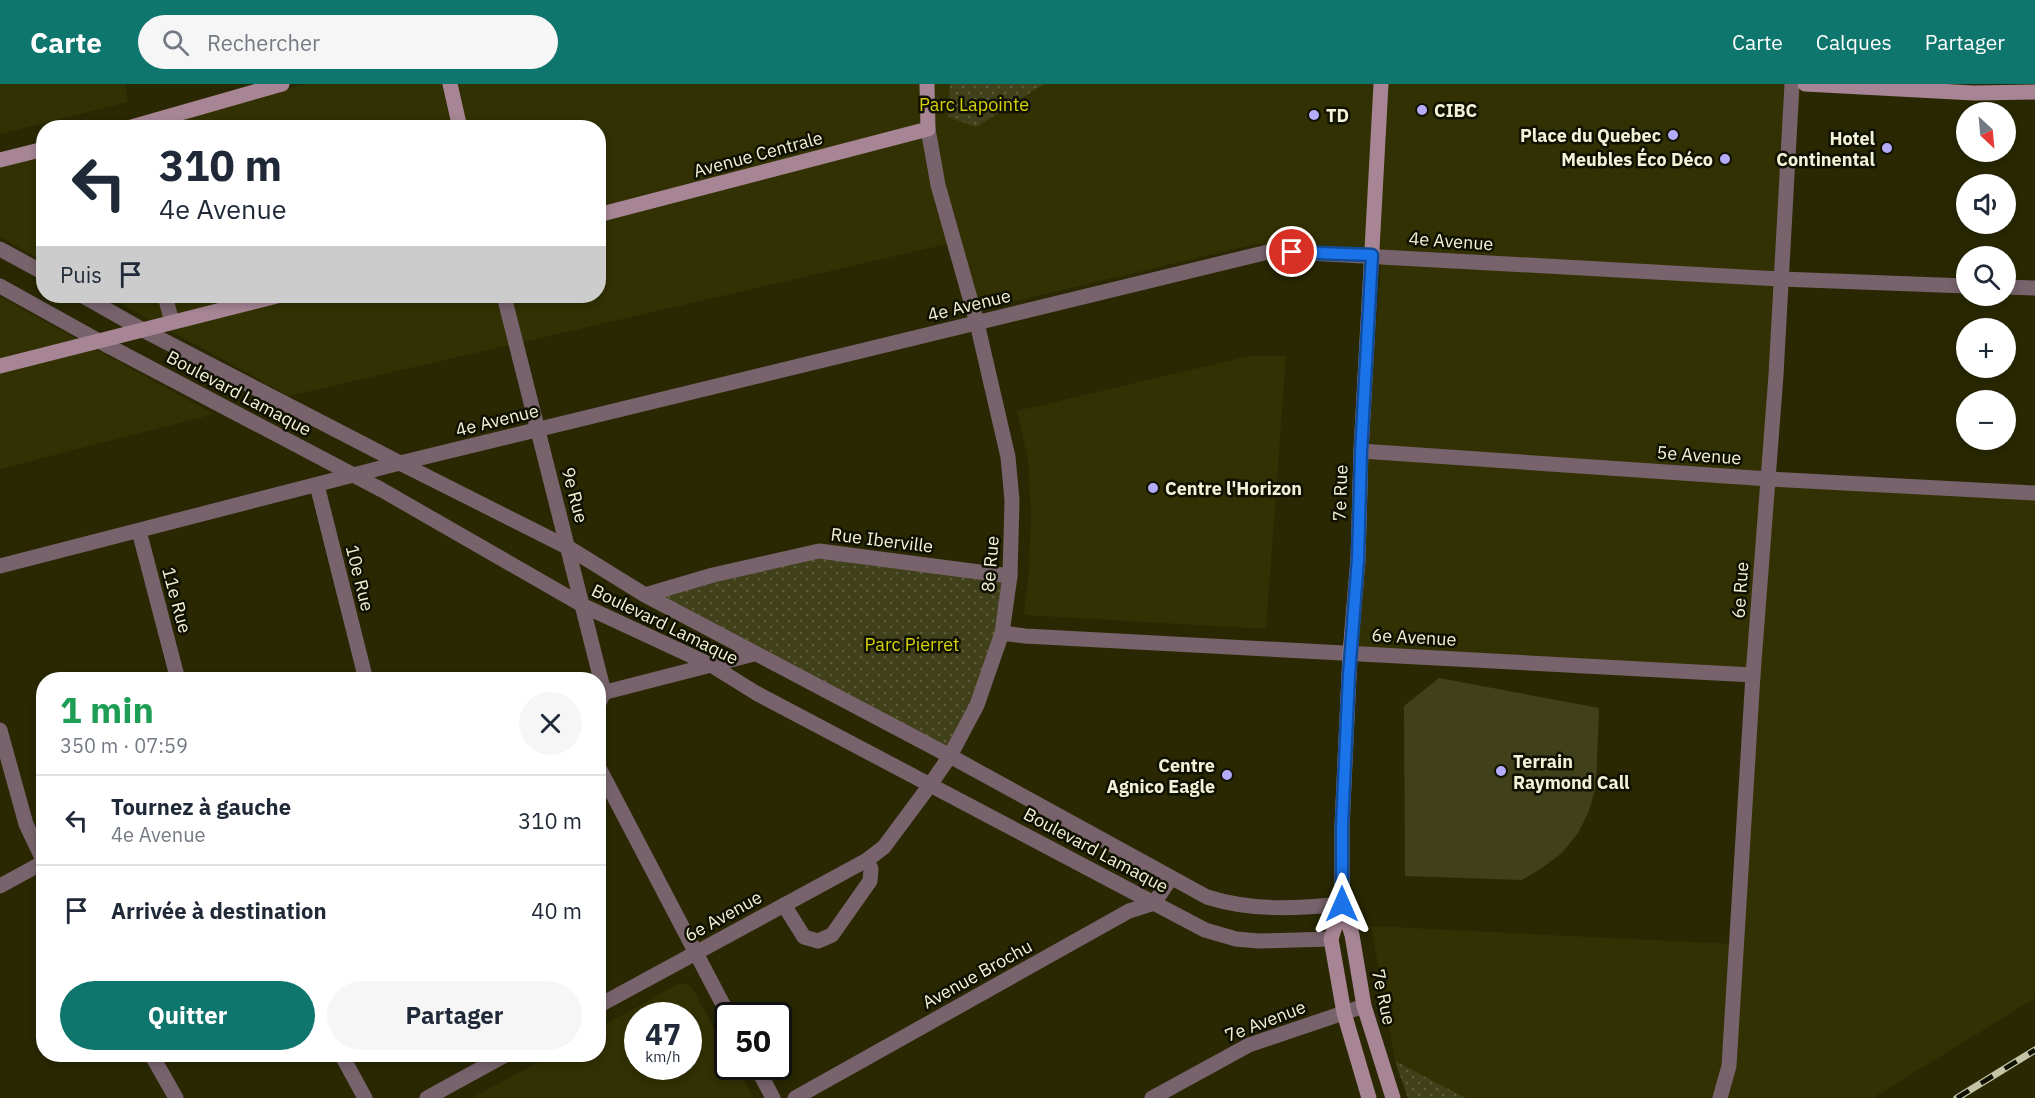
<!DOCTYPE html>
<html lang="fr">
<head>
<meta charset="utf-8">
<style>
  :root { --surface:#fff; --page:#f6f6f7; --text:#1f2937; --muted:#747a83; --line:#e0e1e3; --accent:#0f766e }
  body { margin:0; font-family:"IBM Plex Sans",sans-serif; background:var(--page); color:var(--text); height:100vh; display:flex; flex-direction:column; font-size:22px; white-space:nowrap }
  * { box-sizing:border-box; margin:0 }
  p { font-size:20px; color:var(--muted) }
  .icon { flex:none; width:33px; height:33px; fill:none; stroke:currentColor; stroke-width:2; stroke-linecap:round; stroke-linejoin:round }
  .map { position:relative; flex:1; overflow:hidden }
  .sheet { position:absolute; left:36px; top:588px; width:570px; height:390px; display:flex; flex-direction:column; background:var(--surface); border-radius:24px; box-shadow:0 3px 9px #0003 }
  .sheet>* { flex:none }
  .banner { position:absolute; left:36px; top:36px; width:570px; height:183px; border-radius:24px; box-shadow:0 3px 9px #0003; background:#fff; color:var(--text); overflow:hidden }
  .needle { width:39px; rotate:154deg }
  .buttons { position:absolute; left:1956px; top:18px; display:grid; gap:12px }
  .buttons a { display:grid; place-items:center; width:60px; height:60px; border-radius:50%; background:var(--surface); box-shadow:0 3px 9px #0003; font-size:30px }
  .speed { position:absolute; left:624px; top:918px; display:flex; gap:12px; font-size:30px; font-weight:700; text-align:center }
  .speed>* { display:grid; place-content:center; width:78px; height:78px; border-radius:50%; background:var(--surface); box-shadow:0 3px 9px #0003; line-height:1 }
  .speed small { font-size:15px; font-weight:400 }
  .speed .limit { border:3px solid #111; border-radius:9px; background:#fff; color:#111 }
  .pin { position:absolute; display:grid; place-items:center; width:51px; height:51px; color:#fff; margin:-26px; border:3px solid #fff; border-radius:50%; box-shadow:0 2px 6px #0007 }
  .me { position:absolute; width:66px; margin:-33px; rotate:0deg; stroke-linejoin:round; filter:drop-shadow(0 0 4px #0008) }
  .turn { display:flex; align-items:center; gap:21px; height:126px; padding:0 24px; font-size:27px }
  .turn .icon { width:78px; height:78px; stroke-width:2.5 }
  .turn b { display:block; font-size:42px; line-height:51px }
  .then { display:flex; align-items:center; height:57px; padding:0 24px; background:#0003; gap:12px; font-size:22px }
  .round { display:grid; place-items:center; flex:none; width:63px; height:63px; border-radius:32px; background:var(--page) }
  .head { display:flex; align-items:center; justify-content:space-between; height:102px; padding:0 24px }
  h1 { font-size:36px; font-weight:800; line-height:45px; color:#1e9e55 }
  .cta { display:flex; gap:12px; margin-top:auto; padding:12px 24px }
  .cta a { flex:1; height:69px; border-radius:36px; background:var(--accent); color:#fff; font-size:24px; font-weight:800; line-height:69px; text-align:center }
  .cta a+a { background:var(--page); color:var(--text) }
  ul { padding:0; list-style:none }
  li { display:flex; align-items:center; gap:18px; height:90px; padding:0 24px; border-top:2px solid var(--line) }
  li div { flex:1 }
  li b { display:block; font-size:22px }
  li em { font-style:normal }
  header { display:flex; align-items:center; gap:36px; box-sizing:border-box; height:84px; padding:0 30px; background:var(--accent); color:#fff }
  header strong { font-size:28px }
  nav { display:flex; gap:33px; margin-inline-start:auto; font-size:21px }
  .search { width:420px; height:54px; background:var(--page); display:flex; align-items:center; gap:15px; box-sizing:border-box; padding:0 21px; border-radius:33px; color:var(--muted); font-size:22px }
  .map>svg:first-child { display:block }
  .built { fill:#323103; fill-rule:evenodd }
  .grass { fill:url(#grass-dots) }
  .garden { fill:#40401b }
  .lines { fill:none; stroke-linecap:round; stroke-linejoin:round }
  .street { stroke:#78636d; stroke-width:15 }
  .secondary { stroke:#a78595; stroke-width:15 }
  .rail-casing { stroke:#c4c4a7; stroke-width:7 }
  .rail { stroke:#111101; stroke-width:4.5; stroke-dasharray:14; stroke-linecap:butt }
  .route-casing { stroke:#114b97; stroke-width:15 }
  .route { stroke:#1a73e8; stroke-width:10 }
  .poi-dot { fill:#b4acf9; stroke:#111101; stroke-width:2 }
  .labels { text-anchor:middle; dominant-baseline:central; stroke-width:5; stroke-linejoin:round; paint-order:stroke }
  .park-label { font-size:18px; fill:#d6d30d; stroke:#111101 }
  .poi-label { font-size:18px; font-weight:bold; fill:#f1f2d7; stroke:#111101; text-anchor:start }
  .street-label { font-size:18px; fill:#f1f2d7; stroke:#111101 }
</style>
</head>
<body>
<header>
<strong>Carte</strong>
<div class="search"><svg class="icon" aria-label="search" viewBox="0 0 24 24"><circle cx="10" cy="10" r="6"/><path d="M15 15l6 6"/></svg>Rechercher</div>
<nav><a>Carte</a><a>Calques</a><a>Partager</a></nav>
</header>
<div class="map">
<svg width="2035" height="1014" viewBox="0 0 2035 1014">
  <defs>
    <pattern id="grass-dots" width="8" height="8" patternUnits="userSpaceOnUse" patternTransform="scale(1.5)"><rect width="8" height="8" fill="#40401b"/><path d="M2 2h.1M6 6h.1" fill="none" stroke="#5c5c3b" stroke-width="1.8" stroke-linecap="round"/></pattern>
  </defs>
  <rect width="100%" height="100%" fill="#292803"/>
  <g class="built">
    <path d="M0 0H125L128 18 0 50Z"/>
    <path d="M306 0H1801L1770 393 2035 408V914L1873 1014H1466L1395 977 1371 842 1732 860 1754 592 1352 563 1382 165 1256 160 978 226 960 157 289 312 107 212H598V44L137 43Z"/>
    <path d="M43 68V177L0 153V79Z"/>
    <path d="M0 213 214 330 0 385Z"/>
    <path d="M1249 272H1286L1266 545 1024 531 1029 488 1031 433 1028 375 1017 327Z"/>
    <path d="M680 899 691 902 727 968 728 982 736 983 754 1014H472L551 971 598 970 599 944ZM638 932H688V982H638Z"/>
  </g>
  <g class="grass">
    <path d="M950 0H1044L976 43 948 33Z"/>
    <path d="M819 467 1010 492 1002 549 950 672 645 511Z"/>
    <path d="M1395 977 1466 1014H1408Z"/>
  </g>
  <path class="garden" d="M1439 594 1599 624 1596 702 1589 727 1578 749 1562 769 1542 784 1522 796 1405 792 1404 622Z"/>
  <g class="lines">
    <g class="street">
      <path d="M0 165 44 189"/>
      <path d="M0 202 99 257 382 406 584 522 711 581 756 609 1205 846 1236 855 1259 857 1331 855"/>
      <path d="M2006 203 2035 204"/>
      <path d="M83 212 143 246 400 379 569 464 645 511 950 672 1207 813C1251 827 1296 825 1342 820"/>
      <path d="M165 212 172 238"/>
      <path d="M504 212 604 608 598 621"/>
      <path d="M1361 367 1769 395 2035 409"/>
      <path d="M317 401 366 596"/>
      <path d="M139 447 178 596"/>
      <path d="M0 482 400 379 1272 167 1781 195 1966 202"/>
      <path d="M645 511 713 491 819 467 1010 492"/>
      <path d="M1002 549 1025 552 1753 591"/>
      <path d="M598 610 754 570"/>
      <path d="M0 646 26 740 44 778"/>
      <path d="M598 682 729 932"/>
      <path d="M0 802 44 778"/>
      <path d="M784 821 804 853 818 857 832 851 870 797 871 785 867 776"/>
      <path d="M598 922 867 776 884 763 930 701 950 672 977 621 1002 549 1010 492 1012 416 1008 373 977 239 938 101 928 45"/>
      <path d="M151 970 176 1014"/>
      <path d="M341 970 365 1014"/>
      <path d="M756 982 773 1014"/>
      <path d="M427 1014 507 970"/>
      <path d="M795 1014 1129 827 1154 819 1171 794"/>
      <path d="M1152 1014 1249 961 1364 922"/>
      <path d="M1720 1014 1729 982 1753 591 1776 291 1792 0"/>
    </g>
    <g class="secondary">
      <path d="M450 0 460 44"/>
      <path d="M1805 0 1974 9 2035 8"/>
      <path d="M128 44 282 0"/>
      <path d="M0 76 44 65"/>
      <path d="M598 131 928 45 927 0"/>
      <path d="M0 282 277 212"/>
      <path d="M1342 820 1352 851 1364 922 1393 1014"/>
      <path d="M1369 1014 1344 929 1331 855 1342 820V742L1350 570 1358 475 1361 367 1381 0"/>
    </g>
    <g class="rail-casing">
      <path id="rail" d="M1957 1014 2035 966"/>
    </g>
    <use href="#rail" class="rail"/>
  </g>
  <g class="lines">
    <g class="route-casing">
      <path id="route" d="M1292 168 1372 171 1361 368 1358 475 1349 591 1342 742V820"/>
    </g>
    <use href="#route" class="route"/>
  </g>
  <g class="poi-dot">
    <circle cx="1422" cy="26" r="6"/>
    <circle cx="1314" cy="31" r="6"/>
    <circle cx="1673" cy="51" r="6"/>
    <circle cx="1887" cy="64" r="6"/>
    <circle cx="1725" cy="75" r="6"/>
    <circle cx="1153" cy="404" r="6"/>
    <circle cx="1501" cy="687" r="6"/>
    <circle cx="1227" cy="691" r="6"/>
  </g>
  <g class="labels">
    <g class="park-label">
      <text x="974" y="20">Parc Lapointe</text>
      <text x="912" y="560">Parc Pierret</text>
    </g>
    <g class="poi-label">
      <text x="1434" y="26">CIBC</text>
      <text x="1326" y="31">TD</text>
      <text x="1661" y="51" text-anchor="end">Place du Quebec</text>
      <text x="1875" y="54" text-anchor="end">Hotel<tspan x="1875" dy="21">Continental</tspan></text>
      <text x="1713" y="75" text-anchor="end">Meubles Éco Déco</text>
      <text x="1165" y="404">Centre l'Horizon</text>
      <text x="1513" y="677">Terrain<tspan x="1513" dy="21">Raymond Call</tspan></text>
      <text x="1215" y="681" text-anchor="end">Centre<tspan x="1215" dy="21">Agnico Eagle</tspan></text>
    </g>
    <g class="street-label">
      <text transform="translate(758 70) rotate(-15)">Avenue Centrale</text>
      <text transform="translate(1451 157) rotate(4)">4e Avenue</text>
      <text transform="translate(969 221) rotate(-14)">4e Avenue</text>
      <text transform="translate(239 309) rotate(28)">Boulevard Lamaque</text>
      <text transform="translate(497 336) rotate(-14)">4e Avenue</text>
      <text transform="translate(1699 371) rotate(4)">5e Avenue</text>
      <text transform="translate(1340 409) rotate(-88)">7e Rue</text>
      <text transform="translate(575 411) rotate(75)">9e Rue</text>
      <text transform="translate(882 456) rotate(7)">Rue Iberville</text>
      <text transform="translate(990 480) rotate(-85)">8e Rue</text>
      <text transform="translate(360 494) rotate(76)">10e Rue</text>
      <text transform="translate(1740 506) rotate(-86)">6e Rue</text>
      <text transform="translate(177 516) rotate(75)">11e Rue</text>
      <text transform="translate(665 540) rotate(26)">Boulevard Lamaque</text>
      <text transform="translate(1414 553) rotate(3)">6e Avenue</text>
      <text transform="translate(1096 766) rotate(28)">Boulevard Lamaque</text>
      <text transform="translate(723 832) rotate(-29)">6e Avenue</text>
      <text transform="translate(977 890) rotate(-29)">Avenue Brochu</text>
      <text transform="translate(1384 913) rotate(78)">7e Rue</text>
      <text transform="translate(1265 937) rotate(-21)">7e Avenue</text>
    </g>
  </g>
</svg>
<div class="buttons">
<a><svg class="needle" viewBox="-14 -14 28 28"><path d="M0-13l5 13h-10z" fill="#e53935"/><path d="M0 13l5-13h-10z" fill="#747a83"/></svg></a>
<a><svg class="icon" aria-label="sound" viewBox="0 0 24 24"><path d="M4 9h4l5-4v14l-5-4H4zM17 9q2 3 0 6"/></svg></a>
<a><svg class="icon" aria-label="search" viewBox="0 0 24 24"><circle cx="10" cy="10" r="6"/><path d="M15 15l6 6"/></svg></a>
<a>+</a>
<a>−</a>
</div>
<div class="speed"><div>47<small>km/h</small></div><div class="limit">50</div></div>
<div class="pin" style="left:1292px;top:168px;background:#d93025"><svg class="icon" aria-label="arrive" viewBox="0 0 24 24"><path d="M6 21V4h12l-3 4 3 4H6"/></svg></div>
<svg class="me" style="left:1342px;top:820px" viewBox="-20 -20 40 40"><path d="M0-17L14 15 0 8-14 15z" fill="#1a73e8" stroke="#fff" stroke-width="4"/></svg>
<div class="banner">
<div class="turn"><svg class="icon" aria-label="left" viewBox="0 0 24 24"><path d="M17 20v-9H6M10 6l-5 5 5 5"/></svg><div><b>310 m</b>4e Avenue</div></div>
<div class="then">Puis<svg class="icon" aria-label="arrive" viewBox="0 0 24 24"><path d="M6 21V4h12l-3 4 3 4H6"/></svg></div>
</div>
<section class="sheet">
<div class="head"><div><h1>1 min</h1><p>350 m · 07:59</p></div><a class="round"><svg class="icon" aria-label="close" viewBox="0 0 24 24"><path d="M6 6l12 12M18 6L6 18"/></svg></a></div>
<ul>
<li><svg class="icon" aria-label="left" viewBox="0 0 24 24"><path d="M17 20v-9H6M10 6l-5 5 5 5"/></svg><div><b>Tournez à gauche</b><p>4e Avenue</p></div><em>310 m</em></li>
<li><svg class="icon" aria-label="arrive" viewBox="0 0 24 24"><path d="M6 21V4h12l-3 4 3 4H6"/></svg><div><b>Arrivée à destination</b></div><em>40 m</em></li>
</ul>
<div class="cta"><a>Quitter</a><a>Partager</a></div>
</section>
</div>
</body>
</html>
